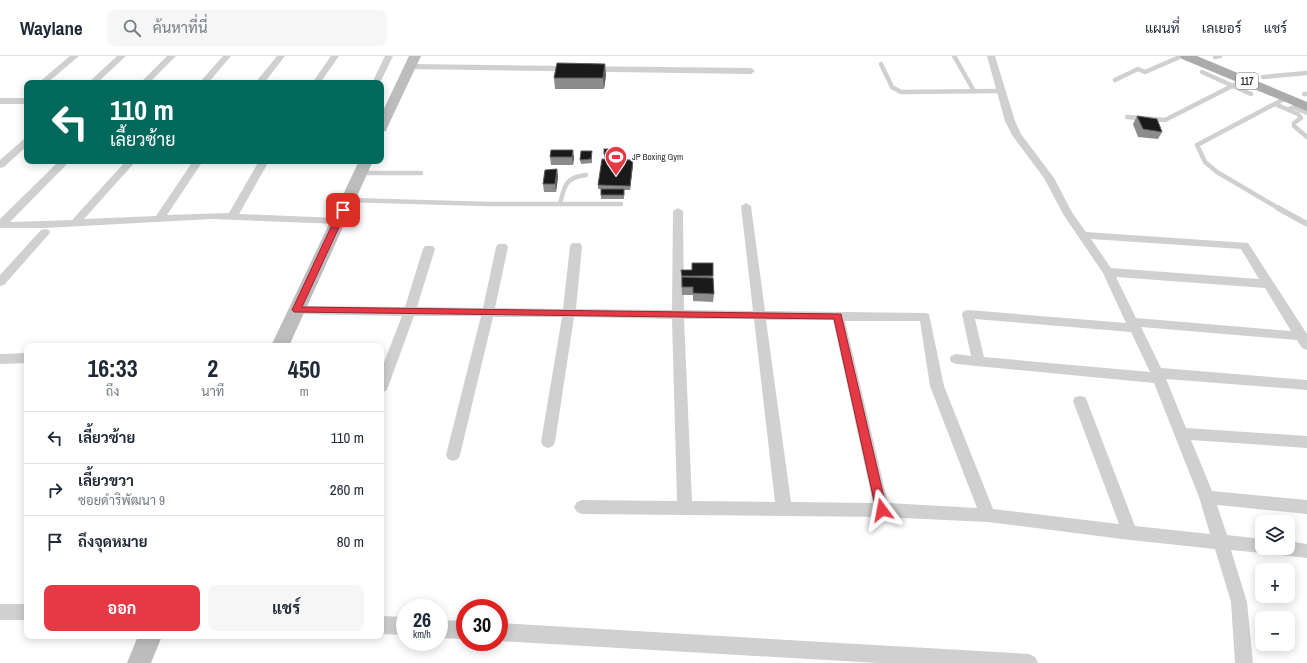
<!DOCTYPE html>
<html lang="th">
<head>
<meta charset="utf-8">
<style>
  :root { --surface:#fff; --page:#f6f6f7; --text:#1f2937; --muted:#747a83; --line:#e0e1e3; --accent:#e63946 }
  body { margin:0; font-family:"Archivo Narrow",Sarabun,sans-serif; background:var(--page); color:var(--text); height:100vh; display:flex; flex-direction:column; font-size:15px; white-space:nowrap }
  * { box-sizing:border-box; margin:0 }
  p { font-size:13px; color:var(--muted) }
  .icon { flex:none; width:22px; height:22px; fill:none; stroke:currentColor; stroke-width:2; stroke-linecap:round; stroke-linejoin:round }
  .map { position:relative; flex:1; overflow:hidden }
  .sheet { position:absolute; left:24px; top:287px; width:360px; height:296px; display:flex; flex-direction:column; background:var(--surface); border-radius:8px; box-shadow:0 2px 10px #0003 }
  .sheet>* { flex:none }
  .banner { position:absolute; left:24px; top:24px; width:360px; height:84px; border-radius:8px; box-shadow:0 2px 10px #0003; background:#00695c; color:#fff; overflow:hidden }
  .controls { position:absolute; left:1255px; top:459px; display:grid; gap:8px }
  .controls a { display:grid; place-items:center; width:40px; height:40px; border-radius:8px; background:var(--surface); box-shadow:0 2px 10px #0003; font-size:20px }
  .speed { position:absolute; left:396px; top:543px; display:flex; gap:8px; font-size:20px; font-weight:700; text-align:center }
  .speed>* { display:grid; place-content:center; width:52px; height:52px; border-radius:50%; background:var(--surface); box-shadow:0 2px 10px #0003; line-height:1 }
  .speed small { font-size:10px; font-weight:400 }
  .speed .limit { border:6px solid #d22; background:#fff; color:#111 }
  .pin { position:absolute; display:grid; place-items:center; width:34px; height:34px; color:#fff; margin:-17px; border-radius:8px; box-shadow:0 2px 6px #0006 }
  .me { position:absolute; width:44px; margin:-22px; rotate:347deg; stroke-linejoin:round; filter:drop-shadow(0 0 3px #0008) }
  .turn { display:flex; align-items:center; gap:14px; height:84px; padding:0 20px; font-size:18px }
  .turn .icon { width:52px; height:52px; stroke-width:2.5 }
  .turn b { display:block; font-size:28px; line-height:34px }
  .eta { display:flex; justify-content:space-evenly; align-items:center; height:68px; text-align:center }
  .eta b { font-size:24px; font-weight:700; line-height:28px }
  .cta { display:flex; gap:8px; margin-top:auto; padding:8px 20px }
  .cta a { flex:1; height:46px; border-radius:8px; background:var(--accent); color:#fff; font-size:16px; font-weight:700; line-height:46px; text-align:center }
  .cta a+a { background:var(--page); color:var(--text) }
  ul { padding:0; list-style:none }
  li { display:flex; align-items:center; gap:12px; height:52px; padding:0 20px; border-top:1px solid var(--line) }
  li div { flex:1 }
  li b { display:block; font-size:15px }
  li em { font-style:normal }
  header { display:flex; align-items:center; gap:24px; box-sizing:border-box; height:56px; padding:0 20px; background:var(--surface); border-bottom:1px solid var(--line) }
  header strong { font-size:19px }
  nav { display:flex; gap:22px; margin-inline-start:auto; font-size:14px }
  .search { width:280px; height:36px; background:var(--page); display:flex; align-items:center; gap:10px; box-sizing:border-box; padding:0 14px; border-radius:8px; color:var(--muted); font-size:15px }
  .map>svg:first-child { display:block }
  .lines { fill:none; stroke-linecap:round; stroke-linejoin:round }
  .lane-far1 { stroke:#d0d0d0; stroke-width:4.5 }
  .lane { stroke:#d0d0d0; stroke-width:5.5 }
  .street { fill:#d0d0d0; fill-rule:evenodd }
  .secondary { fill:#bdbdbd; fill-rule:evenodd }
  .primary { fill:#ababab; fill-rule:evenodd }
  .wall { fill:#8c8c8c }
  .shaded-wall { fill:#5f5f5f }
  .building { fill:#1a1a1a; stroke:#5f5f5f }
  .route { fill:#e63946; stroke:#96252e }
  .labels { text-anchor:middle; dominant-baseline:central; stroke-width:4; stroke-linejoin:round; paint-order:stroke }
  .far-poi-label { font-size:9px; fill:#333; stroke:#fff; text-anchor:start }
  .shield { fill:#fff; stroke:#707070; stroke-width:1 }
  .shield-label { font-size:10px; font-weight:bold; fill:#333 }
</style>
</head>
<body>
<header>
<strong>Waylane</strong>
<div class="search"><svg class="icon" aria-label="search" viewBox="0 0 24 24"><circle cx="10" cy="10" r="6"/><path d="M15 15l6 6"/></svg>ค้นหาที่นี่</div>
<nav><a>แผนที่</a><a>เลเยอร์</a><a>แชร์</a></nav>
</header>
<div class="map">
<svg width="1307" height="607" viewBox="0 0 1307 607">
  <rect width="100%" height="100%" fill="#fff"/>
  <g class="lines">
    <g class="lane-far1">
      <path d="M954 0 974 35"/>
      <path d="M1215 1 1220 0"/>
      <path d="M881 8 892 31 901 36 1001 35"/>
      <path d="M1202 16 1251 38"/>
      <path d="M1263 21 1307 17"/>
      <path d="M1115 24 1138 13 1145 16 1182 0"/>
      <path d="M1304 38H1307"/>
      <path d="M1275 48 1298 58 1301 62 1294 67V70L1307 81"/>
      <path d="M1289 53 1294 51 1307 57"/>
      <path d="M1127 61 1165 64 1244 24"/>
      <path d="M361 117H421"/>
      <path d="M348 144 489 148H621"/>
      <path d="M560 148C564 130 566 121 586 119"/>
      <path d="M1280 153 1217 116 1205 106 1197 89 1286 42"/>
    </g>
    <path class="lane" d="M1278 152 1307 168"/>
    <g class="street">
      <path d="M70 0H79L47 27H38Z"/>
      <path d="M117 0H126L97 27H88Z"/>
      <path d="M167 0H176L149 27H140Z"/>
      <path d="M223 0H231L208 27H199Z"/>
      <path d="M277 0H285L264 27H255Z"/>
      <path d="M331 0H339L320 27H312Z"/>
      <path d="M385 0H393L380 27H372Z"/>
      <path d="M987 0H995L1015 65 1021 78 1054 122 1073 158 1086 176 1248 187 1307 278V294L1302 292 1297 284 1141 271 1161 312 1307 324V334L1166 323 1186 372 1307 380V392L1191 384 1212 435 1307 444V458L1217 449 1227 479 1262 483V492H1269L1268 495 1262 497 1231 494 1247 546 1253 607H1235L1231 546 1215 493 1130 484 988 466 882 461 582 458 577 456 574 451 577 446 582 444 677 445 672 263 574 261 555 386 553 390 548 392 543 390 541 386 562 261H493L460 399 458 403 453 405 448 403 446 399 481 260H414L388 331 386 335 381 336V314L402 260 297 258 293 257 291 254 293 251 297 250 405 251 423 193 425 190H433L435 193 417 251 483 252 496 191 498 188H506L508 191 495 252 563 253 570 190 572 187H580L582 190 576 253 672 254 673 155 678 152 683 155 684 254 753 255 741 150 746 147 751 150 765 255 925 257 929 258 944 330 993 453 1119 468 1073 345 1075 341 1080 340 1085 341 1087 345 1135 470 1210 478 1199 441 1154 327 956 308 951 306 950 303 951 300 956 298 971 300 962 258 964 255 968 254 1126 267 1103 217 1063 158 1044 122 1012 79 1005 65ZM1091 183 1241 193 1259 223 1111 212ZM1116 221 1265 232 1291 275 1136 262ZM684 263H754L775 446 692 445ZM975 263 1131 276 1150 316 984 301ZM766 264H833L873 447 791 446ZM845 265H920L930 330 977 452 888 447Z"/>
      <path d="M410 8 751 12 755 15 751 18 407 13 406 11 407 9Z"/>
      <rect x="0" y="42" width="27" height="6"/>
      <path d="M27 82V90L4 111 0 112V104L24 83Z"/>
      <path d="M59 105H70L10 166 72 164 126 105H136L84 163 156 160 193 105H203L167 159 229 157 259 105H269L239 158 338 162 343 165 338 168 212 163 45 172H0V163Z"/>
      <path d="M45 173 49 174 50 176 49 178 4 229 0 230V219L41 174Z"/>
      <path d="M27 297V307L0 308V298Z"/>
      <path d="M1288 485 1307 488V502L1280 499 1274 497 1272 492H1288Z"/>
      <rect x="0" y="548" width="27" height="16"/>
      <path d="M381 560 405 561V579L381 578Z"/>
      <path d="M439 564 465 565V583L439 582Z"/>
      <path d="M499 567 1029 598 1035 601 1038 607H878L499 585Z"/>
    </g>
    <g class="secondary">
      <path d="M409 0H421L387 72 386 75 381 76V59Z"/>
      <path d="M359 105H373L289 290H271Z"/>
      <path d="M138 580H162L151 607H127Z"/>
    </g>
    <path class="primary" d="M1180 0H1197L1307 46V55L1182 3Z"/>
  </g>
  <g class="wall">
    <path d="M606 19 604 33H555L554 22Z"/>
    <path d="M1137 60 1162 76 1158 83 1138 81 1133 68Z"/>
    <path d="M612 93V102H604V98Z"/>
    <path d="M551 94 574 101 573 109H551L550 101Z"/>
    <path d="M592 99V107L581 108 580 104Z"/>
    <path d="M633 108 630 134H624V143H601V133H598V129Z"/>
    <path d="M557 113 558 121 556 136H544L543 128Z"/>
    <path d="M692 207 713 220 714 238 713 246 693 245V239H682L681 214H692Z"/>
  </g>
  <g class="shaded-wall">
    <path d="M605 8 606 19 604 33 603 22Z"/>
    <path d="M573 94 574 101 573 109 572 101Z"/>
    <path d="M633 104V108L630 134V130Z"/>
    <path d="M557 113 558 121 556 136 555 128Z"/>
  </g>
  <g class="building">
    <path d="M557 7 605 8 603 22H554Z"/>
    <path d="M1137 60 1157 63 1162 76 1143 73Z"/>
    <rect x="604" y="93" width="8" height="5"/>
    <path d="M551 94H573L572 101H550Z"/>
    <path d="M581 95H592L591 103 580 104Z"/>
    <path d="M602 103 633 104 630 130 598 129Z"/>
    <path d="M557 113 555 128H543L545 114Z"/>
    <rect x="601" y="133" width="23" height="6"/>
    <path d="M692 207H713V220H682L681 214H692Z"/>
    <path d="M682 221 713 222 714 238 693 237V231H682Z"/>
  </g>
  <path class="route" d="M343 152 347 154 302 251 841 258 887 454 885 457 882 459 878 457 876 454 834 263 294 256 292 254 339 154Z"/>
  <defs>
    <g id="stadium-pin" transform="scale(1.15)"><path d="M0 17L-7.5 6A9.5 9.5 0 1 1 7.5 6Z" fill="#e63946" stroke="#fff"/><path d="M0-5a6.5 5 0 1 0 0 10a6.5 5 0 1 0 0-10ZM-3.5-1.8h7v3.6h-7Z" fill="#fff"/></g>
  </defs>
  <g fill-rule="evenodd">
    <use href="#stadium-pin" x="616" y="101"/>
  </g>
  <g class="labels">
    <g class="far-poi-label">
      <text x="632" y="101">JP Boxing Gym</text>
    </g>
    <rect class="shield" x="1236" y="17" width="22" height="16" rx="3"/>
    <g class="shield-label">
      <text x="1247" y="25">117</text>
    </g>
  </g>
</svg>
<div class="controls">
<a><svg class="icon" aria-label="layers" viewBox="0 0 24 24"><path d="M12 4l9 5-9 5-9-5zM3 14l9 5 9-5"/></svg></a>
<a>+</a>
<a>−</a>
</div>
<div class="speed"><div>26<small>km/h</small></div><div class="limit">30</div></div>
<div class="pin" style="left:343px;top:154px;background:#d93025"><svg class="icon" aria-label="arrive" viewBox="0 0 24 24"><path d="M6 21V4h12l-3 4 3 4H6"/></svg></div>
<svg class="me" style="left:882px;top:454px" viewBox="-20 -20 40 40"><path d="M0-17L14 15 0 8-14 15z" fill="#e63946" stroke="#fff" stroke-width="4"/></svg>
<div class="banner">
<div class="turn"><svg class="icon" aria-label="left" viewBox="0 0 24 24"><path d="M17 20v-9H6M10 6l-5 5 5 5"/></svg><div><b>110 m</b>เลี้ยวซ้าย</div></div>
</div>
<section class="sheet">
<div class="eta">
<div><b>16:33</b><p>ถึง</p></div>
<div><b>2</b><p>นาที</p></div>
<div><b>450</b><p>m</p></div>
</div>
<ul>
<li><svg class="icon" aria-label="left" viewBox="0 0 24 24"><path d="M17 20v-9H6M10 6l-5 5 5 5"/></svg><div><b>เลี้ยวซ้าย</b></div><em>110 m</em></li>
<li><svg class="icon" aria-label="right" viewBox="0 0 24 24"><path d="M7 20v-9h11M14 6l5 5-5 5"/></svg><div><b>เลี้ยวขวา</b><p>ซอยดำริพัฒนา 9</p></div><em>260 m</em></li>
<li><svg class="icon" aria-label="arrive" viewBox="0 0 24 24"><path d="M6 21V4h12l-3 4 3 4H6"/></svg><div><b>ถึงจุดหมาย</b></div><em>80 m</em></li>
</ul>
<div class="cta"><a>ออก</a><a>แชร์</a></div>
</section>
</div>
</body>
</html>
